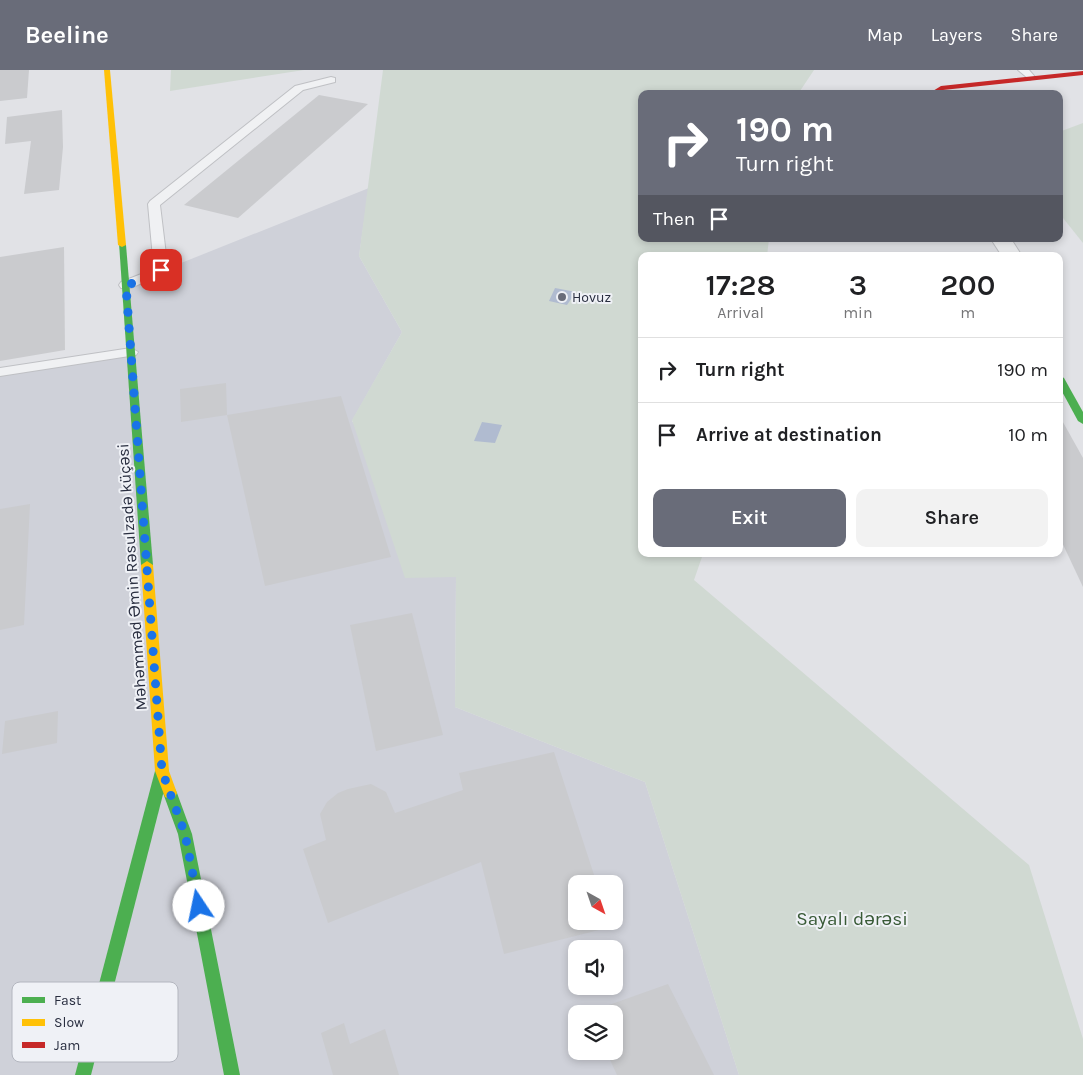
<!DOCTYPE html>
<html lang="en">
<head>
<meta charset="utf-8">
<style>
  :root { --surface:#fff; --page:#f2f2f2; --text:#202124; --muted:#757577; --line:#e0e0e0; --accent:#696c79 }
  body { margin:0; font-family:Karla,sans-serif; background:var(--page); color:var(--text); height:100vh; display:flex; flex-direction:column; font-size:19px; white-space:nowrap }
  * { box-sizing:border-box; margin:0 }
  p { font-size:16px; color:var(--muted) }
  .icon { flex:none; width:28px; height:28px; fill:none; stroke:currentColor; stroke-width:2; stroke-linecap:round; stroke-linejoin:round }
  .map { position:relative; flex:1; overflow:hidden }
  .panel { position:absolute; left:638px; top:182px; width:425px; height:305px; display:flex; flex-direction:column; background:var(--surface); border-radius:10px; box-shadow:0 2px 8px #0003 }
  .panel>* { flex:none }
  .banner { position:absolute; left:638px; top:20px; width:425px; height:152px; border-radius:10px; box-shadow:0 2px 8px #0003; background:#696c79; color:#fff; overflow:hidden }
  .needle { width:32px; rotate:140deg }
  .buttons { position:absolute; left:568px; top:805px; display:grid; gap:10px }
  .buttons a { display:grid; place-items:center; width:55px; height:55px; border-radius:10px; background:var(--surface); box-shadow:0 2px 8px #0003; font-size:25px }
  .pin { position:absolute; display:grid; place-items:center; width:42px; height:42px; color:#fff; margin:-21px; border-radius:10px; box-shadow:0 2px 8px #0006 }
  .me { position:absolute; width:55px; margin:-28px; rotate:349deg; stroke-linejoin:round; filter:drop-shadow(0 0 4px #0008) }
  .turn { display:flex; align-items:center; gap:18px; height:105px; padding:0 15px; font-size:22px }
  .turn .icon { width:65px; height:65px; stroke-width:2.5 }
  .turn b { display:block; font-size:35px; line-height:42px }
  .then { display:flex; align-items:center; height:48px; padding:0 15px; background:#0003; gap:10px; font-size:19px }
  .eta { display:flex; justify-content:space-evenly; align-items:center; height:85px; text-align:center }
  .eta b { font-size:30px; font-weight:600; line-height:35px }
  .action { display:flex; gap:10px; margin-top:auto; padding:10px 15px }
  .action a { flex:1; height:58px; border-radius:10px; background:var(--accent); color:#fff; font-size:20px; font-weight:600; line-height:58px; text-align:center }
  .action a+a { background:var(--page); color:var(--text) }
  ul { padding:0; list-style:none }
  li { display:flex; align-items:center; gap:15px; height:65px; padding:0 15px; border-top:1px solid var(--line) }
  li div { flex:1 }
  li b { display:block; font-size:19px }
  li em { font-style:normal }
  header { display:flex; align-items:center; gap:30px; box-sizing:border-box; height:70px; padding:0 25px; background:var(--accent); color:#fff }
  header strong { font-size:24px }
  nav { display:flex; gap:28px; margin-inline-start:auto; font-size:18px }
  .map>svg:first-child { display:block }
  .built { fill:#cfd1d9; fill-rule:evenodd }
  .green { fill:#d0d9d2 }
  .water { fill:#b0bbd0 }
  .building { fill:#cacbce }
  .lines { fill:none; stroke-linecap:round; stroke-linejoin:round }
  .lane-casing { stroke:#bfc0c4; stroke-width:2 }
  .street-casing { stroke:#bfc0c4; stroke-width:2 }
  .lane { fill:#f0f1f3; fill-rule:evenodd }
  .street { fill:#f0f1f3; fill-rule:evenodd }
  .fast { fill:#4caf50; fill-rule:evenodd }
  .slow { fill:#ffc107; fill-rule:evenodd }
  .jam { fill:#c62828; fill-rule:evenodd }
  .route { stroke:#1a73e8; stroke-width:9; stroke-dasharray:0 16.2 }
  .poi-dot { fill:#696c79; stroke:#eff1f6; stroke-width:2 }
  .labels { text-anchor:middle; dominant-baseline:central; stroke-width:4; stroke-linejoin:round; paint-order:stroke }
  .far-poi-label { font-size:14px; fill:#282d3f; stroke:#eff1f6; text-anchor:start }
  .street-label { font-size:16px; fill:#282d3f; stroke:#eff1f6 }
  .near-park-label { font-size:19px; fill:#385a36; stroke:#eff1f6 }
  .key { fill:#eff1f6; stroke:#b3b6bf; stroke-width:1 }
  .key-label { font-size:14px; fill:#282d3f }
</style>
</head>
<body>
<header>
<strong>Beeline</strong>
<nav><a>Map</a><a>Layers</a><a>Share</a></nav>
</header>
<div class="map">
<svg width="1083" height="1005" viewBox="0 0 1083 1005">
  <rect width="100%" height="100%" fill="#e1e2e6"/>
  <path class="built" d="M369 118 359 186 402 262 352 351 456 507 455 637 645 712 739 1005H0V302L131 282 126 215ZM576 814H614V851H576ZM576 879H614V916H576ZM576 944H614V981H576Z"/>
  <g class="green">
    <path d="M171 0H304L170 21Z"/>
    <path d="M383 0H814L798 24H641V169H769L767 186H641V484H703L694 510 1029 795 1083 969V1005H739L645 712 455 637 456 507 405 508 352 350 402 262 359 186Z"/>
    <path d="M1083 53V173L1059 143V62Z"/>
  </g>
  <g class="water">
    <path d="M555 218 576 222 567 235 549 231Z"/>
    <path d="M482 352 502 355 495 373 474 371Z"/>
  </g>
  <g class="building">
    <path d="M0 0H29L27 28 0 31Z"/>
    <path d="M319 25 368 34 238 148 184 135Z"/>
    <path d="M62 40 63 77 59 120 24 124 31 71 5 74 7 47Z"/>
    <path d="M64 177 65 280 0 291V187Z"/>
    <path d="M226 313 227 345 181 352 180 319Z"/>
    <path d="M341 326 391 487 265 516 227 345Z"/>
    <path d="M1059 345 1083 388V517L1059 466Z"/>
    <path d="M30 434 24 555 0 560V439Z"/>
    <path d="M412 543 443 665 376 681 350 555Z"/>
    <path d="M58 641 57 673 2 684 5 651Z"/>
    <path d="M554 682 597 814H576V851H609L611 857 504 884 481 792 328 853 303 779 326 770 320 744 327 732 338 723 348 719 371 714 386 722 395 743 463 720 459 703Z"/>
    <path d="M668 914 714 1005H617L606 981H614V944H589V942Z"/>
    <path d="M344 953 350 974 385 959 399 1005H333L321 963Z"/>
  </g>
  <g class="lines">
    <g class="lane-casing">
      <g id="lane">
        <path d="M1018 0H1029L1035 7 1030 10Z"/>
        <path d="M331 7 335 8V12L303 20 160 135 168 201 131 218H121L119 215 121 212 154 199 148 134 150 131 295 16Z"/>
        <path d="M131 278 138 282 136 285 0 306V298Z"/>
      </g>
    </g>
    <g class="street-casing">
      <path id="street" d="M991 169H1011L1022 186H1002Z"/>
    </g>
    <use href="#lane" class="lane"/>
    <use href="#street" class="street"/>
    <g class="fast">
      <path d="M119 173H125L126 175 153 495 147 499 141 495Z"/>
      <path d="M1059 305 1064 308 1083 342V354L1078 351 1059 316Z"/>
      <path d="M162 695 167 697 169 701 91 1005H75L155 701 157 697Z"/>
      <path d="M170 717 175 719 177 723 192 764 240 1005H224L178 764 163 723 165 719Z"/>
    </g>
    <g class="slow">
      <path d="M104 0H110L126 175 122 177 118 175Z"/>
      <path d="M147 491 153 495 169 701 177 723 175 727 170 729 165 727 155 701 141 495Z"/>
    </g>
    <path class="jam" d="M1083 1V5L943 20 936 24H928L941 16Z"/>
  </g>
  <g class="lines">
    <path class="route" d="M161 200 126 216 162 701 185 764 199 836"/>
  </g>
  <circle class="poi-dot" cx="562" cy="227" r="5"/>
  <g class="labels">
    <g class="far-poi-label">
      <text x="572" y="227">Hovuz</text>
    </g>
    <g class="street-label">
      <text transform="translate(132 507) rotate(-94)">Məhəmməd Əmin Rəsulzadə küçəsi</text>
    </g>
    <g class="near-park-label">
      <text x="852" y="849">Sayalı dərəsi</text>
    </g>
  </g>
  <rect x="12" y="912" width="166" height="80" rx="8" class="key"/>
  <rect x="22" y="927" width="23" height="6" fill="#4caf50"/>
  <rect x="22" y="949" width="23" height="7" fill="#ffc107"/>
  <rect x="22" y="972" width="23" height="6" fill="#c62828"/>
  <g class="key-label">
    <text x="54" y="935">Fast</text>
    <text x="54" y="957">Slow</text>
    <text x="54" y="980">Jam</text>
  </g>
</svg>
<div class="buttons">
<a><svg class="needle" viewBox="-14 -14 28 28"><path d="M0-13l5 13h-10z" fill="#e53935"/><path d="M0 13l5-13h-10z" fill="#757577"/></svg></a>
<a><svg class="icon" aria-label="sound" viewBox="0 0 24 24"><path d="M4 9h4l5-4v14l-5-4H4zM17 9q2 3 0 6"/></svg></a>
<a><svg class="icon" aria-label="layers" viewBox="0 0 24 24"><path d="M12 4l9 5-9 5-9-5zM3 14l9 5 9-5"/></svg></a>
</div>
<div class="pin" style="left:161px;top:200px;background:#d93025"><svg class="icon" aria-label="arrive" viewBox="0 0 24 24"><path d="M6 21V4h12l-3 4 3 4H6"/></svg></div>
<svg class="me" style="left:199px;top:836px" viewBox="-20 -20 40 40"><circle r="19" fill="#fff"/><path d="M0-13L10 11 0 6-10 11z" fill="#1a73e8"/></svg>
<div class="banner">
<div class="turn"><svg class="icon" aria-label="right" viewBox="0 0 24 24"><path d="M7 20v-9h11M14 6l5 5-5 5"/></svg><div><b>190 m</b>Turn right</div></div>
<div class="then">Then<svg class="icon" aria-label="arrive" viewBox="0 0 24 24"><path d="M6 21V4h12l-3 4 3 4H6"/></svg></div>
</div>
<section class="panel">
<div class="eta">
<div><b>17:28</b><p>Arrival</p></div>
<div><b>3</b><p>min</p></div>
<div><b>200</b><p>m</p></div>
</div>
<ul>
<li><svg class="icon" aria-label="right" viewBox="0 0 24 24"><path d="M7 20v-9h11M14 6l5 5-5 5"/></svg><div><b>Turn right</b></div><em>190 m</em></li>
<li><svg class="icon" aria-label="arrive" viewBox="0 0 24 24"><path d="M6 21V4h12l-3 4 3 4H6"/></svg><div><b>Arrive at destination</b></div><em>10 m</em></li>
</ul>
<div class="action"><a>Exit</a><a>Share</a></div>
</section>
</div>
</body>
</html>
